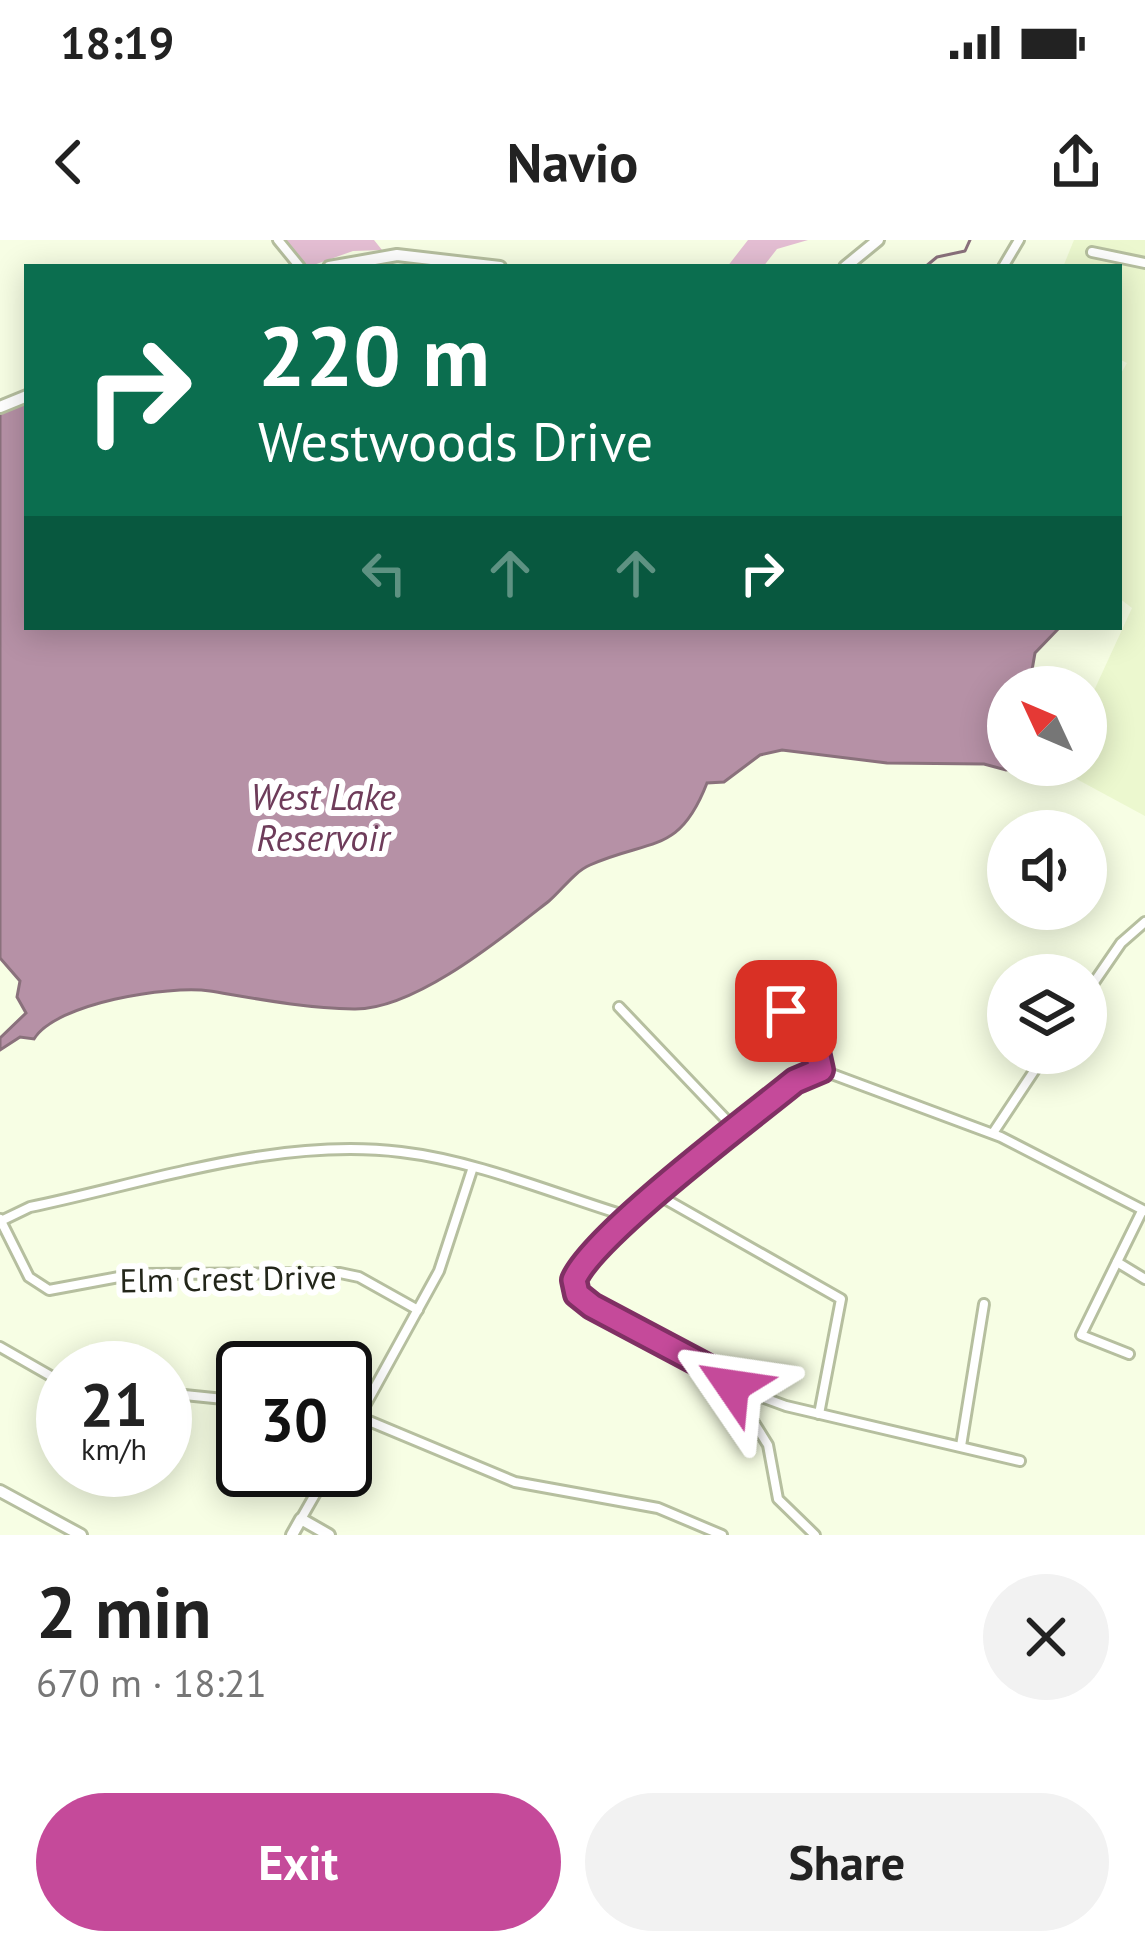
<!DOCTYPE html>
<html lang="en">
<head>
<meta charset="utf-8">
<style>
  :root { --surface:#fff; --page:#f2f2f2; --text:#222; --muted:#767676; --accent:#c54a9a }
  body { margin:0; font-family:"PT Sans",sans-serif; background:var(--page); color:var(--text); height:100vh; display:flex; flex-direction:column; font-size:45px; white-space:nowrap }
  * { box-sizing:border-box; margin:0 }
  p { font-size:39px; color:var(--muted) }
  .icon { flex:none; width:66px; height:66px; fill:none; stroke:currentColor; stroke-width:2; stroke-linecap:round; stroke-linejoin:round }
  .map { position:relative; height:1295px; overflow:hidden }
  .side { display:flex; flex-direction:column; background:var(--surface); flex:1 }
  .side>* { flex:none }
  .guide { position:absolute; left:24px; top:24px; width:1098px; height:366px; border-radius:0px; box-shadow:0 6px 30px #0003; background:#0b6e4f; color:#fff; overflow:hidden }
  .needle { width:78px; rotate:314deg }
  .tools { position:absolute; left:987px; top:426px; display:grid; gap:24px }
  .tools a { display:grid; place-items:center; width:120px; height:120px; border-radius:50%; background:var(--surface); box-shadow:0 6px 30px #0003; font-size:60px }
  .speed { position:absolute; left:36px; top:1101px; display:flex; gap:24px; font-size:60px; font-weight:700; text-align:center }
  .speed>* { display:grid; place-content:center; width:156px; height:156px; border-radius:50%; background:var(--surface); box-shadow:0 6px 30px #0003; line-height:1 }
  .speed small { font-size:30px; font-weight:400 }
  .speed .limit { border:6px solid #111; border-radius:18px; background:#fff; color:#111 }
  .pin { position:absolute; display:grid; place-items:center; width:102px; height:102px; color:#fff; margin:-51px; border-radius:24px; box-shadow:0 6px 18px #0006 }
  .me { position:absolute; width:132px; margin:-66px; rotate:302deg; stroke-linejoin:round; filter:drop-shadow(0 0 9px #0008) }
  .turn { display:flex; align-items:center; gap:42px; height:252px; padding:0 36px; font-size:54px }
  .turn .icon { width:156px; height:156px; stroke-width:2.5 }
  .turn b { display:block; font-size:84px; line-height:102px }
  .lanes { display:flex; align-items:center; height:114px; padding:0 36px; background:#0003; justify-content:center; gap:60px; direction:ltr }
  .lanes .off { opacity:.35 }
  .round { display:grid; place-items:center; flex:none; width:126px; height:126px; border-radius:63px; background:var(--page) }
  .overview { display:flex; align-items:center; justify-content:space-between; height:204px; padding:0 36px }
  h1 { font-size:72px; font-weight:800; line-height:90px }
  .action { display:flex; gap:24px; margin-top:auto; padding:24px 36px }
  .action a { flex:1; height:138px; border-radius:72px; background:var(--accent); color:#fff; font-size:48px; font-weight:800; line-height:138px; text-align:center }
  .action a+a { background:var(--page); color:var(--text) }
  .status { display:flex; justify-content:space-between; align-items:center; height:84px; padding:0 60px; background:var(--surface); direction:ltr }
  .status svg { height:33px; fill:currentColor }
  header { display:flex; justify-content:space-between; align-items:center; height:156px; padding:0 36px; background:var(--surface); font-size:54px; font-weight:800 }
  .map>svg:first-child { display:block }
  .built { fill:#ecf8cf }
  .forest { fill:#e4bed3 }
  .water { fill:#b691a6; stroke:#8a717c; stroke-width:3 }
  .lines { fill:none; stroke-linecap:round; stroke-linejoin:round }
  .stream { stroke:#8a717c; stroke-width:3 }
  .minor-casing { stroke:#b6bf9f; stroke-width:14 }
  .major-casing { stroke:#b6bf9f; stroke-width:16 }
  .minor { stroke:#fff; stroke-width:8 }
  .major { stroke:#fff; stroke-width:10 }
  .route-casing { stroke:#803064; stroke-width:30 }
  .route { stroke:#c54a9a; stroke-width:21 }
  .labels { text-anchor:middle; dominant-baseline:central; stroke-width:12; stroke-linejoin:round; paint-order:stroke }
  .street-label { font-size:33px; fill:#23261a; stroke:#fff }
  .water-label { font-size:36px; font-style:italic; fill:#6e3c5a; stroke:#fff }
</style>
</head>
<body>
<div class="status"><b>18:19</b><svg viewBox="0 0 49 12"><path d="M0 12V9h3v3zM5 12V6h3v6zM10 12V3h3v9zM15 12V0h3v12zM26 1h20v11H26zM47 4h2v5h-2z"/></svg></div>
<header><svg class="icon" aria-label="back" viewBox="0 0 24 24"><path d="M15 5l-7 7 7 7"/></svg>Navio<svg class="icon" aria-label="share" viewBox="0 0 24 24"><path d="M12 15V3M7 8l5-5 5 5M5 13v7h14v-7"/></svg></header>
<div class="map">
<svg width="1145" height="1295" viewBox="0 0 1145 1295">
  <rect width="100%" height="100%" fill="#f7fee4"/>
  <path class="built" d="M1074 0H1145V576L1058 529 1086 525V468L1132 368 1119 358V137L1127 123 1119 119V27H1063Z"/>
  <g class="forest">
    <path d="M286 0H374L382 10 353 11 308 27Z"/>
    <path d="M748 0H808L777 9 763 27H727Z"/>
  </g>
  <path class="water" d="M27 160V387H1060L1035 413 1032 430 1045 447H1008V525H1042L1006 530 984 524 887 523 782 510 760 515 724 542 707 543C679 615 651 598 590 625 574 632 562 650 549 661 503 697 415 770 354 769 304 768 258 759 210 751 168 745 56 763 34 799L20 797 0 810V798L26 773 17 757 20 741 0 718V171Z"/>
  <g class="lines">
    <path class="stream" d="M925 27 937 17 965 11 970 0"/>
    <g class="minor-casing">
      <g id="minor">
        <path d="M278 0 300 27"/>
        <path d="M1092 12 1145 23"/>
        <path d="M1003 27 1019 0"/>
        <path d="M1086 754 1121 703 1145 682"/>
        <path d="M775 759 812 789 821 830"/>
        <path d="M619 767 736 890"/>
        <path d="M993 893 1046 813"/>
        <path d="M658 955 841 1059 819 1174"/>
        <path d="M0 979 29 1037 49 1050 135 1034 340 1033 359 1037 418 1070"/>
        <path d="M1 981 30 967C150 942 277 897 401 912 478 921 557 955 630 977"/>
        <path d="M1117 1022 1145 1039"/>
        <path d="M0 1107 63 1143"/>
        <path d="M1129 1114 1081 1095 1142 971"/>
        <path d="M732 1146 786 1166 1020 1221"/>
        <path d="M165 1153 243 1161"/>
        <path d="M345 1171 515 1242 658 1268 722 1295"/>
        <path d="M345 1202 439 1031 472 930"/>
        <path d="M961 1206 984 1064"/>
        <path d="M301 1279 329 1230"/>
        <path d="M815 1295 778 1259 768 1205 728 1141 583 1061 574 1044 583 1024 787 847 821 830 1001 897 1145 971"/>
      </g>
    </g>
    <g class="major-casing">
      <g id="major">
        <path d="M329 27 397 15 500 27"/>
        <path d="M845 27 878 0"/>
        <path d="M0 167 27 156"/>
        <path d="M0 1251 81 1295"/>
        <path d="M292 1295 301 1279 329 1295"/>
      </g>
    </g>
    <use href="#minor" class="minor"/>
    <use href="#major" class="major"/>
  </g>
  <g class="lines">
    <g class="route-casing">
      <path id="route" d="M732 1146 722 1135 592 1066 577 1054 574 1040C592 996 751 877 795 841L821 830 812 789 786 771"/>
    </g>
    <use href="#route" class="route"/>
  </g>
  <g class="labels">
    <g class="street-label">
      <text transform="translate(228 1038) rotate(-1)">Elm Crest Drive</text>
    </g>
    <g class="water-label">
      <text x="323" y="556">West Lake<tspan x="323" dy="41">Reservoir</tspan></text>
    </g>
  </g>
</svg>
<div class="tools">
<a><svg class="needle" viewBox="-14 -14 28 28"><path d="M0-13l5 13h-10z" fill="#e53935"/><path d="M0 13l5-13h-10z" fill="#767676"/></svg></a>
<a><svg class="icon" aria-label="sound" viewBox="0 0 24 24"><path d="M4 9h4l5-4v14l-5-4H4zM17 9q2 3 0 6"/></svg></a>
<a><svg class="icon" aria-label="layers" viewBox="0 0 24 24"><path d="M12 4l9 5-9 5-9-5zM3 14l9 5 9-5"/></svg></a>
</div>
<div class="speed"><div>21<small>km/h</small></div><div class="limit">30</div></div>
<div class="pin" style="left:786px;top:771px;background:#d93025"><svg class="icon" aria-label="arrive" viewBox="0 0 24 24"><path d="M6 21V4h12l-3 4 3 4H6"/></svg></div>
<svg class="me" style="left:732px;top:1146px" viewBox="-20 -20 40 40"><path d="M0-17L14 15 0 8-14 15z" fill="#c54a9a" stroke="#fff" stroke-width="4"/></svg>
<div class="guide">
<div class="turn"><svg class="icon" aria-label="right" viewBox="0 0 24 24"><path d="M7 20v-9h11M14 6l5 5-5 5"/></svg><div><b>220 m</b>Westwoods Drive</div></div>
<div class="lanes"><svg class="icon off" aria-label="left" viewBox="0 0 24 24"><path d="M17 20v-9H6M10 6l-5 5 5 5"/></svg><svg class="icon off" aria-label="ahead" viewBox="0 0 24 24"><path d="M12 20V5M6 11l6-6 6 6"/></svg><svg class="icon off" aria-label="ahead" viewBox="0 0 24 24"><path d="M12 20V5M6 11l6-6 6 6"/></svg><svg class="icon" aria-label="right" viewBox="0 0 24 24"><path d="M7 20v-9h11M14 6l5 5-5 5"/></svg></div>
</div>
</div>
<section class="side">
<div class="overview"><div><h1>2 min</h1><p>670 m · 18:21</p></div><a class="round"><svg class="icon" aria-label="close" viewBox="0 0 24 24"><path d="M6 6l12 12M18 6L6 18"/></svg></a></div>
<div class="action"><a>Exit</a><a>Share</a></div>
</section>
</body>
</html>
